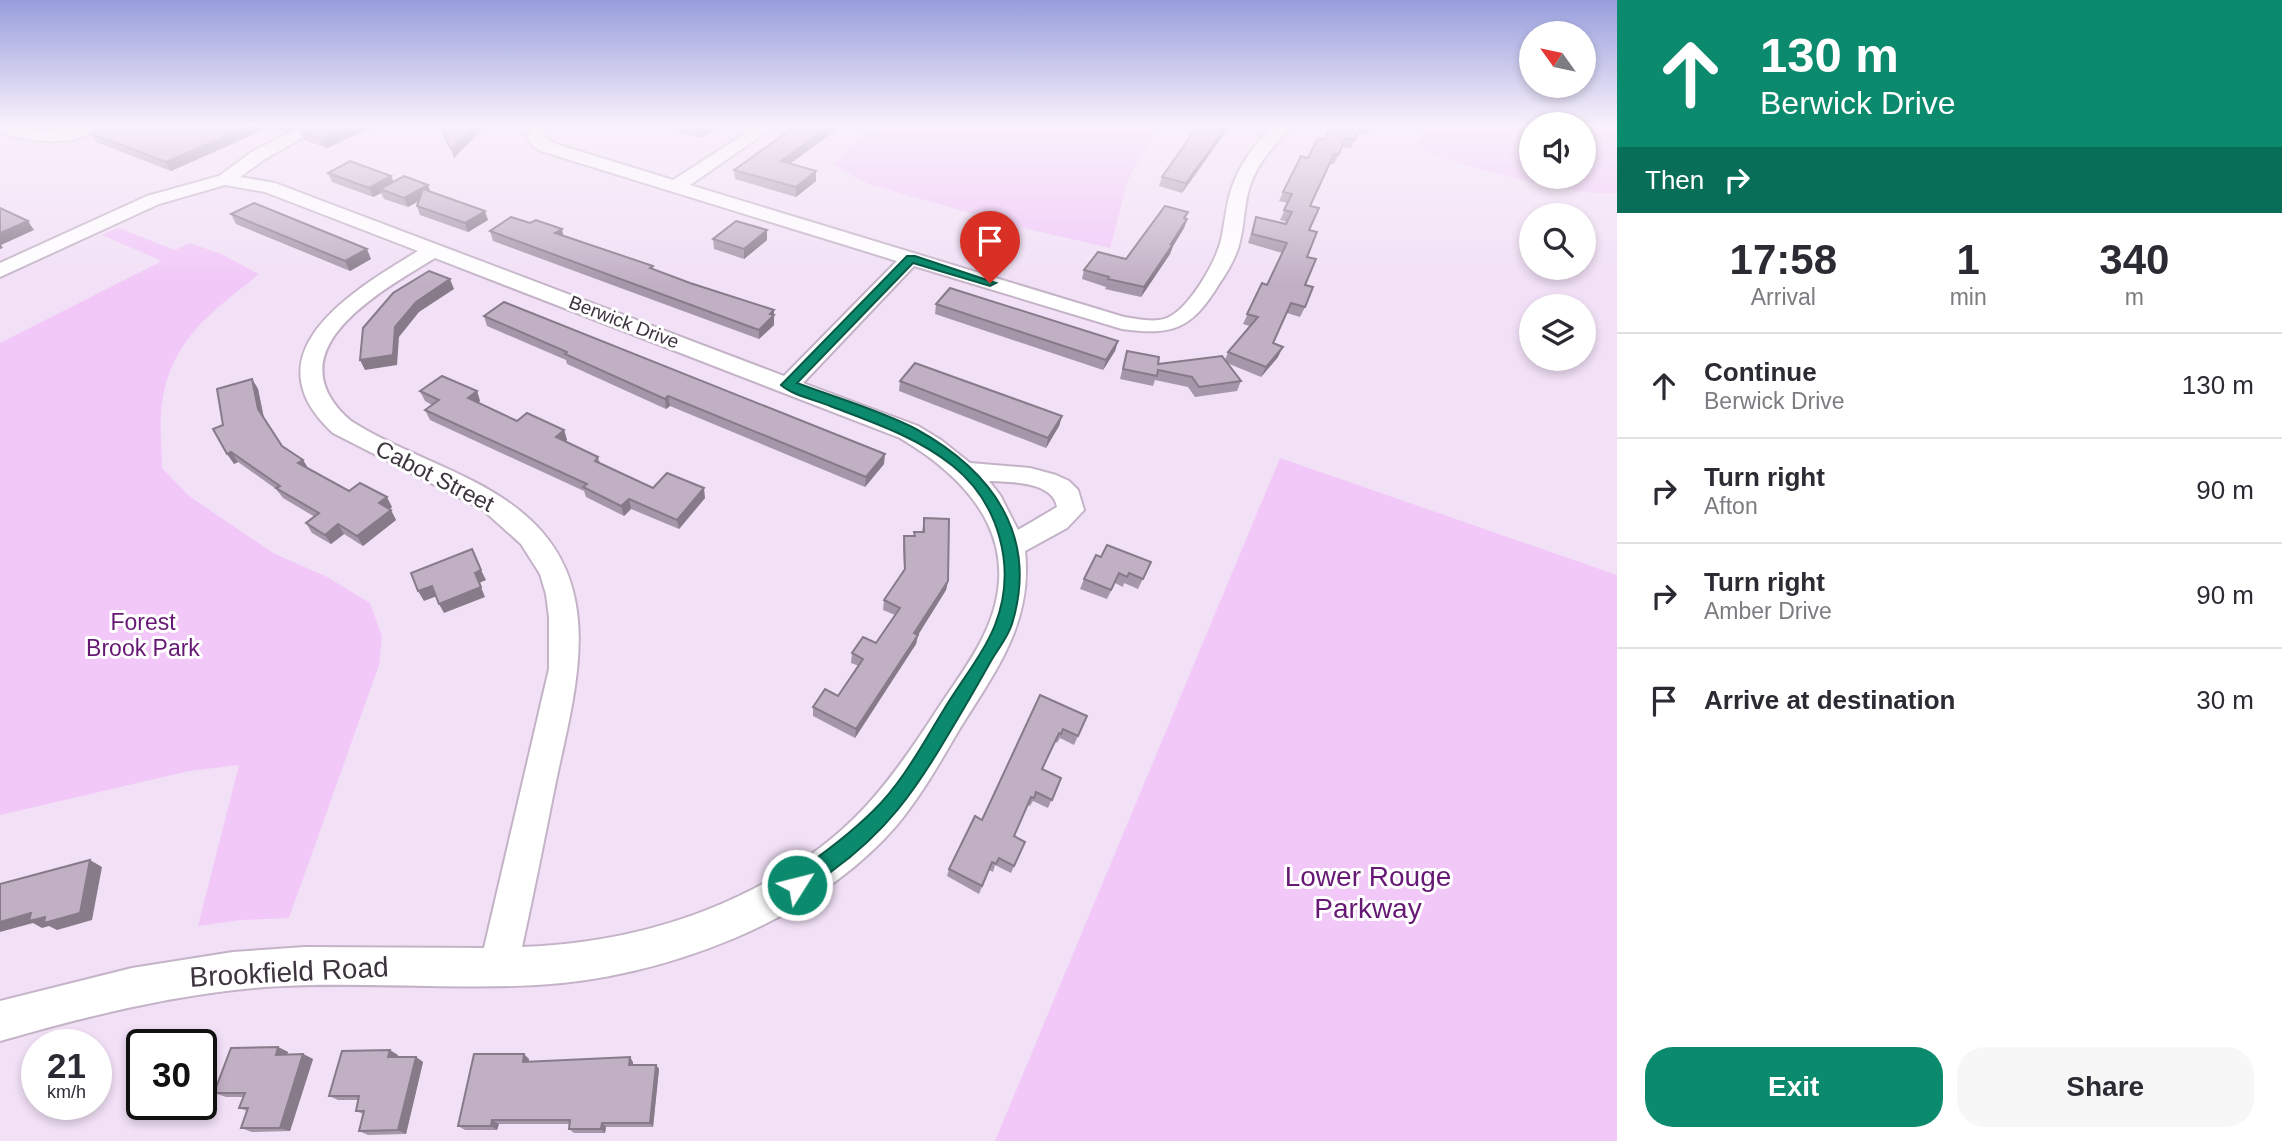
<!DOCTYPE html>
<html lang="en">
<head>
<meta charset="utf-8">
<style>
  :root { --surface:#fff; --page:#f7f7f7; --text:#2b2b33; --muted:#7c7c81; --line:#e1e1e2; --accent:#0c8a6d }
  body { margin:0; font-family:Helvetica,sans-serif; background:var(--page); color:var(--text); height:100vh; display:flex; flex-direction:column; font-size:26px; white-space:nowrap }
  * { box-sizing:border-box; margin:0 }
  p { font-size:23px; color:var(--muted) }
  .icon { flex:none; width:38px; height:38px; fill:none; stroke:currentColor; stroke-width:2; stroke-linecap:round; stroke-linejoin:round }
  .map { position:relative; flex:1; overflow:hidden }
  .side { display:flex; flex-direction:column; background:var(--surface); width:665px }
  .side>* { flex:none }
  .guide { background:#0c8a6d; color:#fff; overflow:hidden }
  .needle { width:46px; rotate:303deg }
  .fabs { position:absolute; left:1519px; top:21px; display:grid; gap:14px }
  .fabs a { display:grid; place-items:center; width:77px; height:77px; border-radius:50%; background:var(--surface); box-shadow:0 4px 10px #0003; font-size:35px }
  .speed { position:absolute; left:21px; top:1029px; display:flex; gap:14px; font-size:35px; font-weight:700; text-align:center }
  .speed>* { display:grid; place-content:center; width:91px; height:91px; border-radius:50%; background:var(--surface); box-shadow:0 4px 10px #0003; line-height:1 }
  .speed small { font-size:18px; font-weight:400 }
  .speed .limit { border:4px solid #111; border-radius:10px; background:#fff; color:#111 }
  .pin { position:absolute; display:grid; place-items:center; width:60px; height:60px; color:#fff; margin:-72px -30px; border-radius:50% 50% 50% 0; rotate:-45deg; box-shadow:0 0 7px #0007 }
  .pin .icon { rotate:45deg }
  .me { position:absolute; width:77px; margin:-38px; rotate:54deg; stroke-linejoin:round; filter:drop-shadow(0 0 5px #0008) }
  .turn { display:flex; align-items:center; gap:24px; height:147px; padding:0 28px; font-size:32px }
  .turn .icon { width:91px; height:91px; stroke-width:2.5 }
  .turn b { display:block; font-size:49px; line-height:60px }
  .then { display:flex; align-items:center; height:66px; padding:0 28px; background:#0003; gap:14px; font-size:26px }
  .eta { display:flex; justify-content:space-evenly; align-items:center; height:119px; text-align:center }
  .eta b { font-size:42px; font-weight:700; line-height:49px }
  .action { display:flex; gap:14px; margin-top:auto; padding:14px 28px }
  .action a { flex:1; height:80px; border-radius:28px; background:var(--accent); color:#fff; font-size:28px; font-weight:700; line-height:80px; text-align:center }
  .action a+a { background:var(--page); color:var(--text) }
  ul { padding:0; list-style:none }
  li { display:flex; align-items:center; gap:21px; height:105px; padding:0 28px; border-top:2px solid var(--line) }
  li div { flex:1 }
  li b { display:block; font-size:26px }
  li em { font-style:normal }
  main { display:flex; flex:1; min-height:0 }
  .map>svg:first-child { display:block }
  .green { fill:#f1c8f8 }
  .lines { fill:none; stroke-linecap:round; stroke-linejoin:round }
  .minor-casing { stroke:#c4b3c7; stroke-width:4 }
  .minor { fill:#fff; fill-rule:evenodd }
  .wall { fill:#a696a9 }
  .shaded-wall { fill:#877a89 }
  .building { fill:#c1afc4; stroke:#877a89; stroke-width:2 }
  .route { fill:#0c8a6d; stroke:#085a47; stroke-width:2 }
  .labels { text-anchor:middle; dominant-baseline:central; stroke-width:6; stroke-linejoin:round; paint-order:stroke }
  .far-street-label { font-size:19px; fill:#3c353d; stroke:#fff }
  .street-label { font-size:23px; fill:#3c353d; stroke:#fff }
  .park-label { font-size:23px; fill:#661874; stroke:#fff }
  .near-park-label { font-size:28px; fill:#661874; stroke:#fff }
  .near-street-label { font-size:28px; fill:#3c353d; stroke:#fff }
</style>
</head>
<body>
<main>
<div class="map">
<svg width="1617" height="1141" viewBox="0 0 1617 1141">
  <rect width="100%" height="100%" fill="#f2e0f6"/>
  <g class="green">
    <path d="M895 126H1158L1128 180 1110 248 1020 227 871 185 833 165 861 135Z"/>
    <path d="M1427 126H1531V177H1584V126H1617V193C1576 197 1456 166 1417 147Z"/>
    <path d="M118 228 175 250 190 243 221 254 259 274C212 312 171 339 162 403 159 424 162 447 162 468L189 496 273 553 327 577 370 603 382 636 379 665 289 918 241 920 198 926 239 765 189 771 0 815V343L162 261 102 235Z"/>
    <path d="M1280 458 1617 575V1141H995Z"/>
  </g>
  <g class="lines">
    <g class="minor-casing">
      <g id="minor">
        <path d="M0 126 46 132 77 126H99C77 149 27 142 0 132Z"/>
        <path d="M304 126H323L265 159 240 177 275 183 784 376 897 261 541 151 533 147 527 136 533 126H549L543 136 553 143 673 180 757 126H775L690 185 1124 317C1137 319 1155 323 1167 318 1189 309 1216 262 1221 240 1225 222 1226 204 1232 187 1240 164 1256 142 1274 126H1291C1276 145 1260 159 1251 183 1244 201 1245 221 1240 241 1237 256 1228 271 1219 284 1192 329 1173 336 1122 329L914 266 803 383 918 426 941 440 970 463 1030 468 1056 475 1069 481 1078 490 1084 510 1067 528 1025 551C1033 626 993 674 956 735 938 766 920 797 897 825 814 922 662 978 537 985 446 990 356 981 265 987 175 994 87 1016 0 1041V1001L132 968 233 952 305 947 484 948 549 669V617L546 594 540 574 521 544 482 509 333 433C246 353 354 290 418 251L265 192 225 185 159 204 0 277V263L147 196 219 176 253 151ZM435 258 900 438C976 483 1027 548 983 637 970 664 951 688 935 713 887 787 849 837 770 880 694 923 609 944 522 947 534 892 545 836 556 781 576 686 609 581 519 510 470 471 404 455 351 421 270 351 381 291 435 258ZM989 481C1009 482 1053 481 1057 507L1018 530 1000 495Z"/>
      </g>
    </g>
    <use href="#minor" class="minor"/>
  </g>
  <g class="wall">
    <path d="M93 126H299L285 133 270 127 171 171 96 142 90 133 96 131Z"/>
    <path d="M309 126H375L327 148 304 140 300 131Z"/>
    <path d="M677 126H720L701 138 678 131Z"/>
    <path d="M796 126H841L790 164 816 171V181L796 197 735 179 734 170Z"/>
    <path d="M1230 126 1182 193 1159 186 1162 177Z"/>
    <path d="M1331 126H1371L1367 135 1358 133 1351 149 1342 147 1334 164H1330L1310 206 1305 285V307L1300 317 1287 313 1273 343 1278 357 1261 377 1227 363 1241 381 1237 391 1195 397 1188 387 1155 380 1153 386 1120 379 1127 351 1158 364 1225 360 1228 352 1250 326 1243 324 1262 283 1267 285 1282 253 1248 243 1256 217 1286 224 1287 222 1280 220 1288 203 1279 201 1283 192 1308 158 1324 139Z"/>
    <path d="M328 173 391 176 394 182 428 185 430 192 488 220 468 232 420 215 417 206 419 201 408 207 384 199 381 193 373 197 332 182Z"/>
    <path d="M231 214 371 259 350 271 236 224Z"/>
    <path d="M1186 218 1187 219 1184 228 1173 246 1170 254 1141 297 1105 289 1106 287 1082 279 1084 270 1126 259Z"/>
    <path d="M490 231 563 236 653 266V269L690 283 774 310V325L759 339 493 241Z"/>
    <path d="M713 239 767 240 744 259 714 249Z"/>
    <path d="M936 304 1118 341 1115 351 1103 370 935 314Z"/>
    <path d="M484 316 884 464 865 487 670 406 666 409 567 364 566 360 487 326Z"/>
    <path d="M252 379 258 389 264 418 282 446 303 460 308 468 349 491 392 507 390 509 396 520 363 546 344 534 331 544 312 533 306 523 315 517 283 498 276 489 238 462 234 464 223 425Z"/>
    <path d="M900 381 1062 416 1059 426 1046 448 899 391Z"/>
    <path d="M420 391H477L480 401 478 403 517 421 564 430 567 440 565 442 598 457 600 463 653 488 705 498 679 529 631 509 624 516 586 497 584 491 430 420 425 410 432 405 425 401Z"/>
    <path d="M924 518 948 581 946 590 918 635 916 644 855 738 813 716V707L838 696 859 666 851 663 852 653 876 643 895 615 883 610 884 600 904 571 903 546 904 536H914V532H922Z"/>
    <path d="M1101 557 1151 562 1138 589 1124 583 1123 587 1115 583 1107 599 1080 589 1084 579Z"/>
    <path d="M1040 695 1087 716 1074 745 1060 738 1057 743 1055 741 1042 769 1061 778 1048 808 1033 801 1030 806 1028 805 1014 836 1025 842 1011 873 995 865 993 872 989 870 979 894 947 876 949 869 982 820Z"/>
    <path d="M278 1047 288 1052 287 1054H303L313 1059 290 1131 252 1132 241 1128 247 1111 239 1108 243 1097H226L214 1093Z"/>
    <path d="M398 1055 397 1057H416L423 1062 406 1134 368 1135 359 1131 363 1114 356 1111 358 1100H338L329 1096Z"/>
    <path d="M529 1059V1061L633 1062V1065H656L659 1069 653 1127H606L605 1133H574L569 1129 570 1124H499L497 1130H465L458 1126Z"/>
  </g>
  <g class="shaded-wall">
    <path d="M249 126H269L270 127 171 171 166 162Z"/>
    <path d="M282 126H299L285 133Z"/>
    <path d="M352 126H375L327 148 323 139Z"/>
    <path d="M475 126H486L454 158 451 149Z"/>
    <path d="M705 126H720L701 138V129Z"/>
    <path d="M829 126H841L781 170V161Z"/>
    <path d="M1227 126H1230L1182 193 1186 183Z"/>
    <path d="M816 171V181L796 197V187Z"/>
    <path d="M391 176 395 186 380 189 381 193 373 197 369 188Z"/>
    <path d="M428 185 431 194 408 207 404 198Z"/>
    <path d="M485 211 488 220 468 232 465 223Z"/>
    <path d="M1187 219 1184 228 1173 246 1170 254 1141 297 1144 287Z"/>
    <path d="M28 221 34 230 1 245 3 248 0 249V233Z"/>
    <path d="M562 229 564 239 555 233Z"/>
    <path d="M767 230V240L744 259V249Z"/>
    <path d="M367 249 371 259 350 271 345 261Z"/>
    <path d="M450 279 454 289 419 312 399 337 397 365 365 370 360 360 395 327 416 302Z"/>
    <path d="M774 310V325L759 339V330L770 314Z"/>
    <path d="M1118 341 1115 351 1103 370 1106 360Z"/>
    <path d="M1283 347 1278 357 1261 377 1266 367Z"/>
    <path d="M252 379 258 389 264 419 258 409Z"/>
    <path d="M477 391 480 401 471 408 468 398Z"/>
    <path d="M668 396 670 406 666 409 665 399Z"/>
    <path d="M1062 416 1059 426 1046 448 1048 438Z"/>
    <path d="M564 430 567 440 559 447 556 437Z"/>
    <path d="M231 452 238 462 234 464 227 454Z"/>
    <path d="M885 454 884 464 865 487 866 477Z"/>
    <path d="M303 460 309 470 298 463Z"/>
    <path d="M704 488 705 498 679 529 677 520Z"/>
    <path d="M387 497 392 507 384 513 379 503Z"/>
    <path d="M629 499 631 509 624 516 621 506Z"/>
    <path d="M391 510 396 520 363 546 357 536Z"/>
    <path d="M338 524 344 534 331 544 325 535Z"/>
    <path d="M481 570 486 580 479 583 475 573Z"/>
    <path d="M948 581 946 590 913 643 914 633Z"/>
    <path d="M432 586 437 596 424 601 418 591Z"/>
    <path d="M481 587 485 597 444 613 439 604Z"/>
    <path d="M918 635 916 644 855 738 856 729Z"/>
    <path d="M90 860 102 867 92 920 57 930 49 926 42 928 33 923 0 932V922L31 913Z"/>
    <path d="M278 1047 288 1052 286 1059 276 1055Z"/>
    <path d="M390 1050 398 1055 396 1062 388 1057Z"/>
    <path d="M303 1054 313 1059 290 1131 280 1128Z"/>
    <path d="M524 1054 529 1059 528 1066 523 1062Z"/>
    <path d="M416 1057 423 1062 406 1134 398 1130Z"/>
    <path d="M630 1057 633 1062 632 1069 629 1065Z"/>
    <path d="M656 1065 659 1069 653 1127 650 1123Z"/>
    <path d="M492 1120 499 1124 497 1130 491 1126Z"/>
    <path d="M602 1123 606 1127 605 1133 601 1129Z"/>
  </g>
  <g class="building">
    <path d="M100 126H249L166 162 90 133 105 127Z"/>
    <path d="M309 126H352L323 139 300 131Z"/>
    <path d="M446 126H475L451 149 442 129Z"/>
    <path d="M690 126H705L701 129Z"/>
    <path d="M796 126H829L781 161 816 171 796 187 734 170Z"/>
    <path d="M1198 126H1227L1186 183 1162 177Z"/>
    <path d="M1331 126H1361L1355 140 1346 138 1338 155 1334 154 1310 206 1319 208 1309 230 1317 232 1307 257 1316 259 1305 285 1313 287 1305 307 1291 303 1273 343 1283 347 1266 367 1228 352 1258 317 1247 314 1262 283 1267 285 1287 243 1252 234 1256 217 1286 224 1292 212 1284 210 1292 194 1283 192 1301 156 1308 158 1318 138 1324 139Z"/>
    <path d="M350 161 391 176 369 188 328 173Z"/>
    <path d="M404 176 428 185 404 198 380 189Z"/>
    <path d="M423 189 485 211 465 223 417 206Z"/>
    <path d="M254 203 367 249 345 261 231 214Z"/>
    <path d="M1165 206 1188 212 1184 218 1187 219 1171 244H1173L1144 287 1108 279 1109 277 1084 270 1098 252 1126 259Z"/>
    <path d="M0 208 28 221 0 233Z"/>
    <path d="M511 217 530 223 536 220 562 229 555 233 653 266 650 268 690 283 774 310 770 314 774 315 759 330 490 231Z"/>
    <path d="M736 221 767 230 744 249 713 239Z"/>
    <path d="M429 271 450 279 416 302 395 327 393 355 360 360 363 328 393 293Z"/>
    <path d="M950 288 1118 341 1106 360 936 304Z"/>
    <path d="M504 302 885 454 866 477 668 396 665 399 565 354 567 352 484 316Z"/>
    <path d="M1127 351 1159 357 1158 364 1222 356 1241 381 1199 387 1192 377 1158 370 1157 376 1123 369Z"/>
    <path d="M915 363 1062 416 1048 438 900 381Z"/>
    <path d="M442 376 477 391 468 398 517 421 527 413 564 430 556 437 598 457 595 461 653 488 667 473 704 488 677 520 629 499 621 506 583 487 587 484 425 410 439 400 420 391Z"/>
    <path d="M252 379 258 409 282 446 303 460 298 463 349 491 360 483 387 497 379 503 391 510 357 536 338 524 325 535 306 523 319 513 276 488 280 486 231 452 227 454 213 429 223 425 217 389Z"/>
    <path d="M924 518 949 519 948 581 914 633 918 635 856 729 813 707 825 689 838 696 863 659 852 653 863 637 876 643 900 608 884 600 905 569 904 536H915L914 532H924Z"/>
    <path d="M1107 545 1151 562 1143 579 1129 573 1127 577 1119 573 1111 590 1084 579 1096 555 1101 557Z"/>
    <path d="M472 549 481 570 475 573 481 587 439 604 432 586 418 591 411 573Z"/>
    <path d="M1040 695 1087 716 1078 736 1063 729 1061 734 1059 733 1042 769 1061 778 1052 800 1036 792 1034 798 1031 797 1014 836 1025 842 1014 866 999 858 996 864 992 862 982 886 949 869 975 816 982 820Z"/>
    <path d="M90 860 80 913 44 923 45 917 29 921 31 913 0 922V884Z"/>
    <path d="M278 1047 276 1055 303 1054 280 1128H241L248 1108H239L245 1093H214L231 1048Z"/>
    <path d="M390 1050 388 1057H416L398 1130 359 1131 364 1111H356L359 1096H329L342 1051Z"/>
    <path d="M474 1054H524L523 1062 630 1057 629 1065H656L650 1123H602L601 1129H569L570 1120H492L491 1126H458Z"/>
  </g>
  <linearGradient id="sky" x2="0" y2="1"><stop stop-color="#979edc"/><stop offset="0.44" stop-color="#f9f1fb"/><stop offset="1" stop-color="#f9f1fb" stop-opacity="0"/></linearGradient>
  <rect width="1617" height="285" fill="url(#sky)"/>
  <path class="route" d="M907 256H915L996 283 990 286 913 263 797 383C834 397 882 411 916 429 992 471 1039 535 1012 624 1008 637 998 649 991 661 977 686 963 710 948 735 915 791 886 832 832 871 821 880 810 890 797 895L790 892 787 885 790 877C819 857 848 836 873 811 902 783 922 745 943 711 959 684 984 653 995 625 1017 569 1000 504 953 466 917 437 872 422 830 406 815 400 792 395 781 385Z"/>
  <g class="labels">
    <g class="far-street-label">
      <text transform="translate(624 322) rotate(21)">Berwick Drive</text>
    </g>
    <g class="street-label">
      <text transform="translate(435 476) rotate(27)">Cabot Street</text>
    </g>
    <g class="park-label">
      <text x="143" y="622">Forest<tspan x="143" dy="26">Brook Park</tspan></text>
    </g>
    <g class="near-park-label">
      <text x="1368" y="876">Lower Rouge<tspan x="1368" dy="32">Parkway</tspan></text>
    </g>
    <g class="near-street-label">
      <text transform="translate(289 972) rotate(-3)">Brookfield Road</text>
    </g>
  </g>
</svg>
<div class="fabs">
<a><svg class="needle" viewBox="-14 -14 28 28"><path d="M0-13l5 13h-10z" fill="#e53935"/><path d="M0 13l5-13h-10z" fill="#7c7c81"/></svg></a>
<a><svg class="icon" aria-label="sound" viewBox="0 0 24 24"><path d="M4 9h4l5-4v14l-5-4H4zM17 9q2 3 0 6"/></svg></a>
<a><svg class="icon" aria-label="search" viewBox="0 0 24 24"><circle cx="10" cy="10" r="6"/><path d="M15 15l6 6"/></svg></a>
<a><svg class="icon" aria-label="layers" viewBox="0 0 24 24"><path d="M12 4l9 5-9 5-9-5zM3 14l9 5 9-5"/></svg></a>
</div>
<div class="speed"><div>21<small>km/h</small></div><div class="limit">30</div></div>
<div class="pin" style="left:990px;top:283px;background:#d93025"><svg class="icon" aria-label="arrive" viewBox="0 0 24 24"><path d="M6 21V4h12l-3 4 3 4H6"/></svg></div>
<svg class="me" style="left:797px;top:885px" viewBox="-20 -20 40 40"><circle r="17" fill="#0c8a6d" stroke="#fff" stroke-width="3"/><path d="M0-11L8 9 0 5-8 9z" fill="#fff"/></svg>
</div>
<section class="side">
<div class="guide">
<div class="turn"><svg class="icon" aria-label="ahead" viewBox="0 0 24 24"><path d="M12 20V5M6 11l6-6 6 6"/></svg><div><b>130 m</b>Berwick Drive</div></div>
<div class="then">Then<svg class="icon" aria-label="right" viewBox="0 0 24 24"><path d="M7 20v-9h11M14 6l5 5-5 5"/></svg></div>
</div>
<div class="eta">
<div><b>17:58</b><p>Arrival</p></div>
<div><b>1</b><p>min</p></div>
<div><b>340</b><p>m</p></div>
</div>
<ul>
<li><svg class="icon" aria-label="ahead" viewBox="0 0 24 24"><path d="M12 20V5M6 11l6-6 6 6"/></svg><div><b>Continue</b><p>Berwick Drive</p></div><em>130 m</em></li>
<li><svg class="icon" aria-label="right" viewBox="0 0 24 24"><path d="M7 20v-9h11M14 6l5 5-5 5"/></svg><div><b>Turn right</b><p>Afton</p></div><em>90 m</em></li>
<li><svg class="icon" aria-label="right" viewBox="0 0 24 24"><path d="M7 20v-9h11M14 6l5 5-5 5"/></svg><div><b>Turn right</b><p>Amber Drive</p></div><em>90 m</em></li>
<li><svg class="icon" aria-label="arrive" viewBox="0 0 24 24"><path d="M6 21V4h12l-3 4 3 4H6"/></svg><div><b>Arrive at destination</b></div><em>30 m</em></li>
</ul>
<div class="action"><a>Exit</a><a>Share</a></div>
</section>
</main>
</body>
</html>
